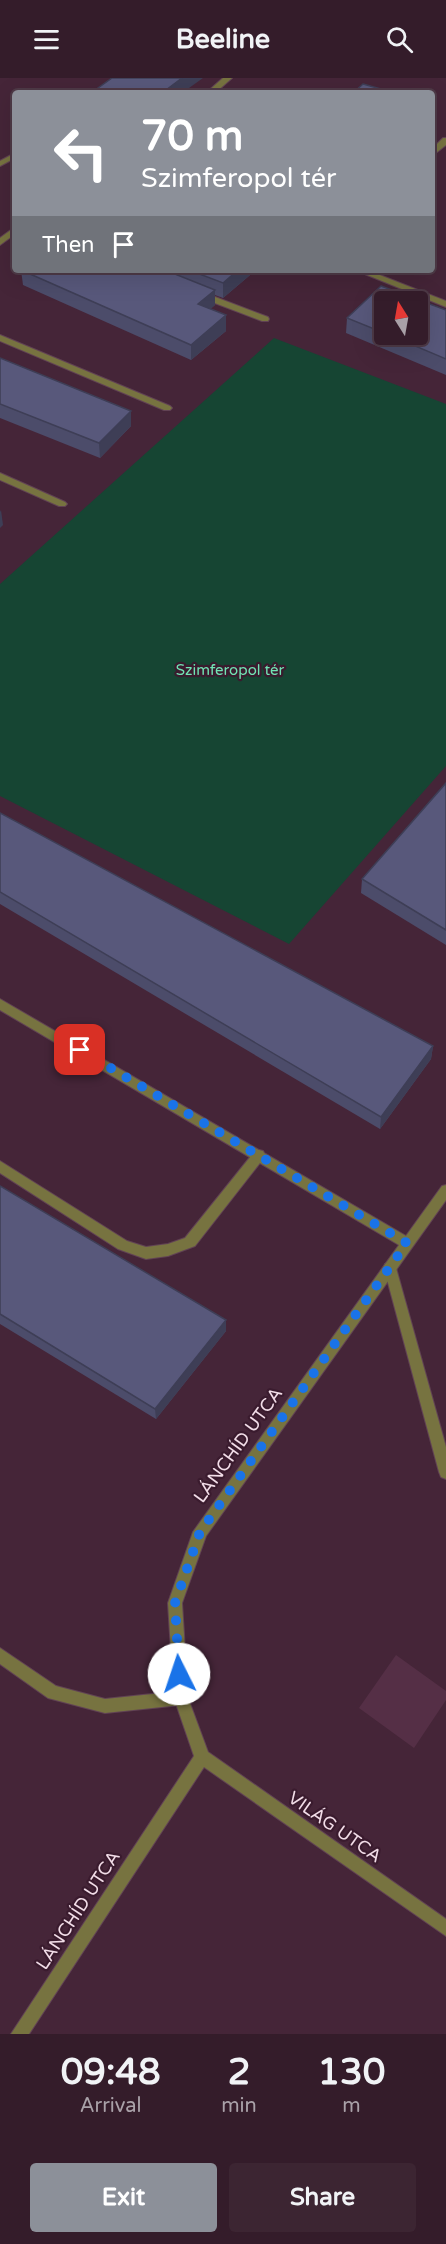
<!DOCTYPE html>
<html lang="en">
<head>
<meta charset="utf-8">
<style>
  :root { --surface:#341c2a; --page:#3c2532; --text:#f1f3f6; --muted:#a9a1a8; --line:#4e3a47; --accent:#8c9099 }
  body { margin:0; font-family:"Varela Round",sans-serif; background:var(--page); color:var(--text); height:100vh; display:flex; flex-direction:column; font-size:22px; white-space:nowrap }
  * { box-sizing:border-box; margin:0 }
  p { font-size:20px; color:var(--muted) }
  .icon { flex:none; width:33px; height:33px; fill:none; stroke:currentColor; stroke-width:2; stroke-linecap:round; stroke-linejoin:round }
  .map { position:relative; height:1956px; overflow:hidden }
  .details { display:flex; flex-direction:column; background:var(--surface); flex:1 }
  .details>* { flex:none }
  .hud { position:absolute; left:12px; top:12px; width:423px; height:183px; border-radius:6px; box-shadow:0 6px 24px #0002,0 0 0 2px var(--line); background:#8c9099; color:#fff; overflow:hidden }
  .needle { width:39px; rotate:349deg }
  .controls { position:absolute; left:374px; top:213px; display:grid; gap:12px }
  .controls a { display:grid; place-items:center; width:54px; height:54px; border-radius:6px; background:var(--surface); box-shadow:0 6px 24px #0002,0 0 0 2px var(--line); font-size:30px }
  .pin { position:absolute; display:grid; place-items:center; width:51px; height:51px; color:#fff; margin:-26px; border-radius:12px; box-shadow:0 3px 9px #0006 }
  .me { position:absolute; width:66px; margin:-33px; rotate:356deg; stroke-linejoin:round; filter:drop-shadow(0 0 4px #0008) }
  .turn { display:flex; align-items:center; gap:21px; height:126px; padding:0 30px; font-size:27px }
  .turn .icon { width:78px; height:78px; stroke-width:2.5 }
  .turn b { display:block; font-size:42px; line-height:51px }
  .then { display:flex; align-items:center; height:57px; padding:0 30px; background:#0003; gap:12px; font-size:22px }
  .eta { display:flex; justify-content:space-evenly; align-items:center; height:102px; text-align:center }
  .eta b { font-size:36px; font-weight:700; line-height:42px }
  .primary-button { display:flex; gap:12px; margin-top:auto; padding:12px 30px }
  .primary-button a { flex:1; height:69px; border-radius:6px; background:var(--accent); color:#fff; font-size:24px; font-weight:700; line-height:69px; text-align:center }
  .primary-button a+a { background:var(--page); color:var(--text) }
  header { display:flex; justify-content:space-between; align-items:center; height:78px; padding:0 30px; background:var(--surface); font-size:27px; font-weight:700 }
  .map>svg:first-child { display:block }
  .built { fill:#552f46 }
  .green { fill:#164533 }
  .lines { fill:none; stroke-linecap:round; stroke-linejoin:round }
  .service-casing { stroke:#614254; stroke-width:2 }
  .minor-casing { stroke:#614254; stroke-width:2 }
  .service { fill:#777340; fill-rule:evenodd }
  .minor { fill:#777340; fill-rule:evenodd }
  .wall { fill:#4c4c6a; fill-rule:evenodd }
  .shaded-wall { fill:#3e3e56 }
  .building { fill:#58587b; stroke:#3e3e56; stroke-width:1.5 }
  .route { stroke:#1a73e8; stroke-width:10; stroke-dasharray:0 18 }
  .labels { text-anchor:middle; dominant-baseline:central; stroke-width:4.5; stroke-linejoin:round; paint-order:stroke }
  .park-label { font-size:15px; fill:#71e4b4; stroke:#3a1b2e }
  .near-street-label { font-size:18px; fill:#f2dde8; stroke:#3a1b2e }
</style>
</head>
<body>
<header><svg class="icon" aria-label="menu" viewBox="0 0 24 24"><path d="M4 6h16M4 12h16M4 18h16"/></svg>Beeline<svg class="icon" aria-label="search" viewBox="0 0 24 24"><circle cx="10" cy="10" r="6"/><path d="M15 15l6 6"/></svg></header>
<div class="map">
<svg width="446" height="1956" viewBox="0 0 446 1956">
  <rect width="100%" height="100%" fill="#452538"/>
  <path class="built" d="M396 1577 446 1613V1622L414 1670 359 1630Z"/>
  <path class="green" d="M274 260 446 326V688L289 866 0 718V506Z"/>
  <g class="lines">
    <g class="service-casing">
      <g id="service">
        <path d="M15 75V80L0 88V83Z"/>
        <path d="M202 214 268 239 269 241 268 243H262L199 219V215Z"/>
        <path d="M0 257 170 328 172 330 170 332H164L0 263Z"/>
        <path d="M0 395 65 424 67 426 65 428H59L0 402Z"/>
        <path d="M259 1072 263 1073 265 1077 263 1081 195 1168 168 1178 146 1181 118 1171 0 1095V1083L127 1163 146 1169 168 1166 185 1160 255 1073Z"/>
        <path d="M390 1184 395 1186 396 1190 446 1369V1401L441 1399 439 1394 384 1190 385 1186Z"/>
        <path d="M0 1570 56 1608 105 1621 181 1613 186 1615 188 1620 186 1625 181 1627 105 1635 48 1620 0 1586Z"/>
      </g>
    </g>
    <g class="minor-casing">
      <g id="minor">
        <path d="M223 0H232L215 15H206Z"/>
        <path d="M443 60H446V67L432 78V71Z"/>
        <path d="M15 149V156L0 167V160Z"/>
        <path d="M355 192H367L446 223V229Z"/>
        <path d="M0 921 406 1158 442 1108 446 1107V1122L206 1458 182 1525 188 1620 208 1674 446 1841V1858L204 1689 29 1956H11L194 1678 174 1620 168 1525 193 1454 399 1167 0 932Z"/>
      </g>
    </g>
    <use href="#service" class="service"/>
    <use href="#minor" class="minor"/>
  </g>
  <g class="wall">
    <path d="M21 192H256L223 220 215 217V227L210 231 226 253 191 282 23 207Z"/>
    <path d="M381 208 446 232V297L346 255 347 240ZM384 224H417V256H384Z"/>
    <path d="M0 280 131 348 100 380 0 340Z"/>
    <path d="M446 705V867L361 815 362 801Z"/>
    <path d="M0 735 433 968 431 981 380 1051 0 826Z"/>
    <path d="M0 1108 226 1253 156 1341 0 1246Z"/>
  </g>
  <g class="shaded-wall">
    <path d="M182 0H203L182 15H162Z"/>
    <path d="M238 192H256L223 220V205Z"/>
    <path d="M215 212V227L199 242 198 226Z"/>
    <path d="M226 237V253L191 282V267Z"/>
    <path d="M131 333V348L100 380 99 365Z"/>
    <path d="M1 432 3 447 0 450V434Z"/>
    <path d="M433 968 431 981 380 1051 381 1039Z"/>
    <path d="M226 1242V1253L156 1341 155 1331Z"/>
  </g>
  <g class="building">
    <path d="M112 0H182L162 15H91Z"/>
    <path d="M363 6 395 15H353Z"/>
    <path d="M21 192H165L215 212 198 226 226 237 191 267Z"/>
    <path d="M189 192H238L223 205Z"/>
    <path d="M381 208 446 232V281L387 256H417V224H384V255L347 240Z"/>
    <path d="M0 280 131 333 99 365 0 326Z"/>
    <path d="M446 705V852L362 801Z"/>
    <path d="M0 735 433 968 381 1039 0 814Z"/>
    <path d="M0 1108 226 1242 155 1331 0 1236Z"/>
  </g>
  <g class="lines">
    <path class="route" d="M80 972 407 1165 200 1454 175 1525 179 1596"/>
  </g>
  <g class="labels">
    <g class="park-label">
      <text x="230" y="592">Szimferopol tér</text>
    </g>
    <g class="near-street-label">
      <text transform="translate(238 1367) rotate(-54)">LÁNCHÍD UTCA</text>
      <text transform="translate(335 1749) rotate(35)">VILÁG UTCA</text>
      <text transform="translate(78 1832) rotate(-57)">LÁNCHÍD UTCA</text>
    </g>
  </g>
</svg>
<div class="controls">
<a><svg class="needle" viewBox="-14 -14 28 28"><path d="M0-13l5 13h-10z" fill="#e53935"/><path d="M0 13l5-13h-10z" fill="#a9a1a8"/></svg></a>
</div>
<div class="pin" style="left:80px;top:972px;background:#d93025"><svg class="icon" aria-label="arrive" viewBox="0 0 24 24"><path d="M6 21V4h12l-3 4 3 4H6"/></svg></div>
<svg class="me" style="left:179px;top:1596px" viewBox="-20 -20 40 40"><circle r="19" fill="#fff"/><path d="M0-13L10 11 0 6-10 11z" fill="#1a73e8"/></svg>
<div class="hud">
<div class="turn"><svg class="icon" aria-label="left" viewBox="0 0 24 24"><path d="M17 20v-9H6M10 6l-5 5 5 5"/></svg><div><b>70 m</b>Szimferopol tér</div></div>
<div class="then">Then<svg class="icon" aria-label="arrive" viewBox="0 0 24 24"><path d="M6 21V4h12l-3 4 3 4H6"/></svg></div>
</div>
</div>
<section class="details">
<div class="eta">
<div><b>09:48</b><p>Arrival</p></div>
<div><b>2</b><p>min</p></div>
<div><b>130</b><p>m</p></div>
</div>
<div class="primary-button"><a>Exit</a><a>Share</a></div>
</section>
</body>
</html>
